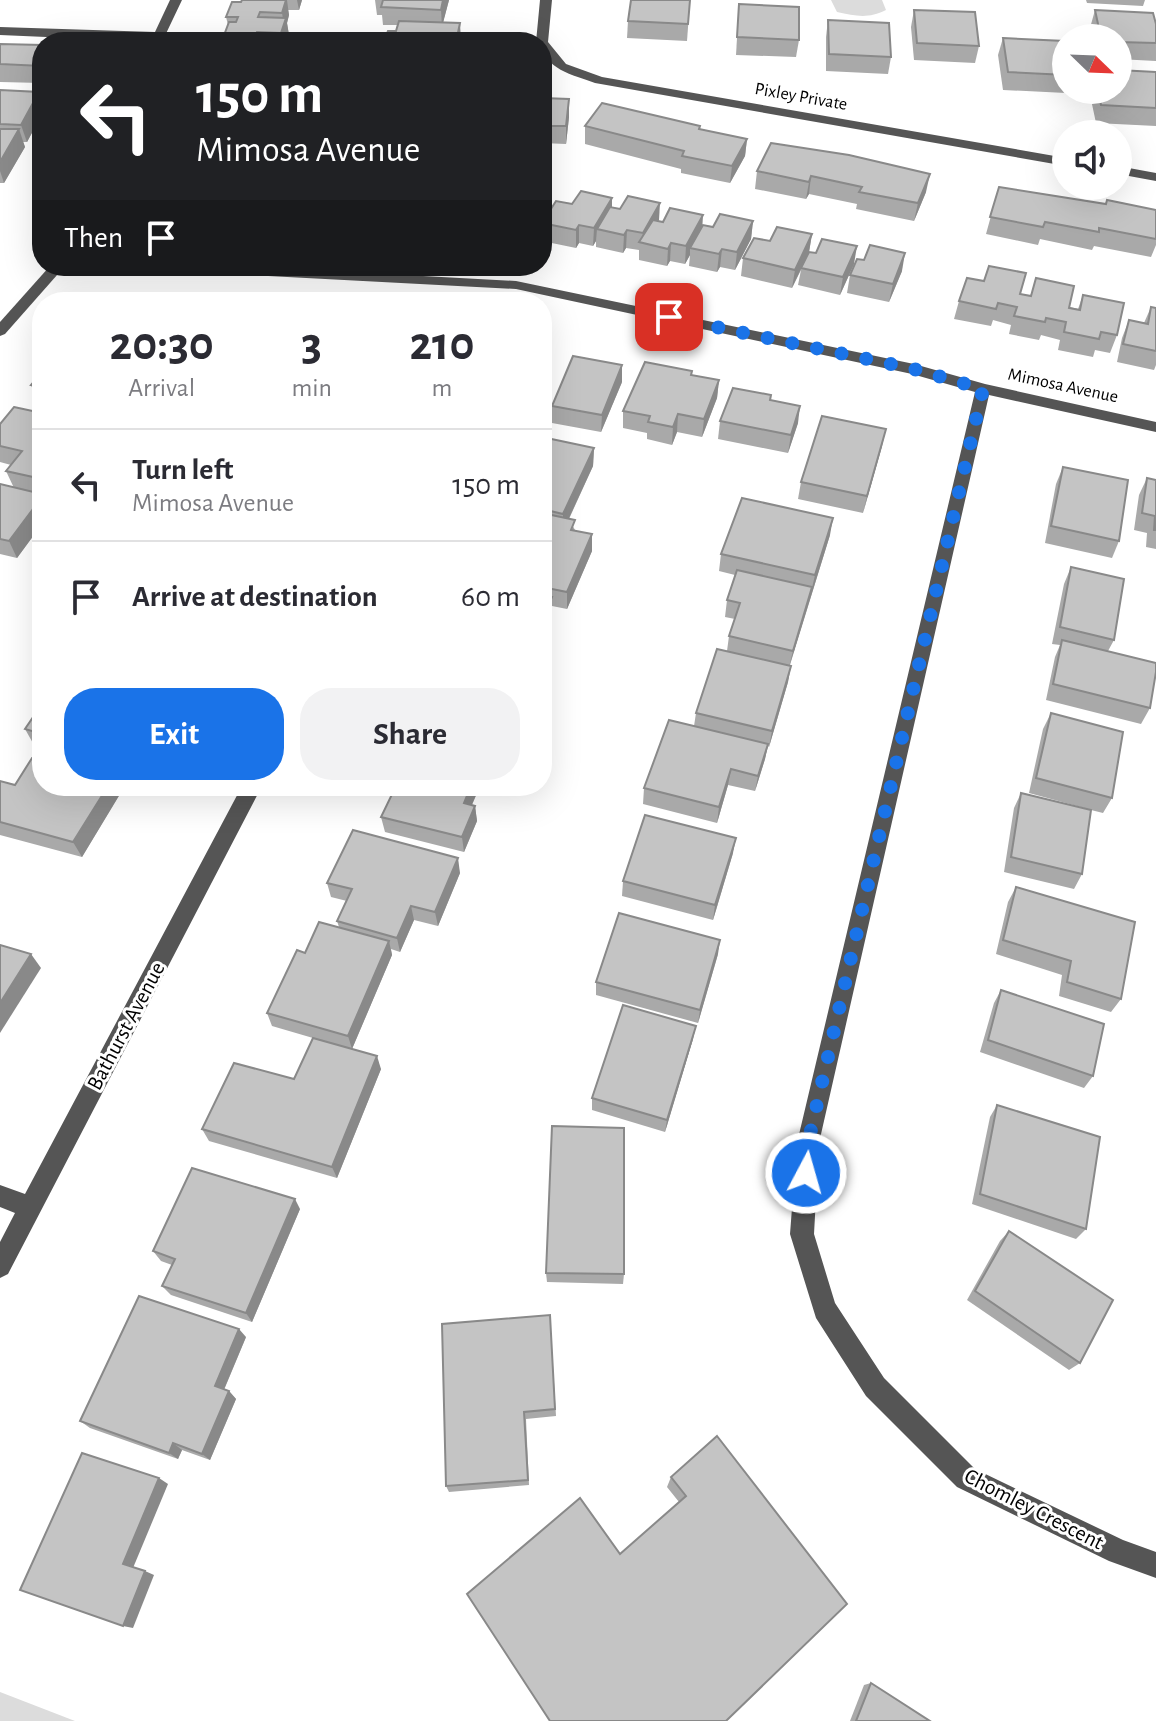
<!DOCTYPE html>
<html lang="en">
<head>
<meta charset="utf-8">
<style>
  :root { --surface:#fff; --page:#f2f2f3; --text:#2b2b33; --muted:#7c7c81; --line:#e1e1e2; --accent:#1a73e8 }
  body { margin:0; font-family:"Alegreya Sans",sans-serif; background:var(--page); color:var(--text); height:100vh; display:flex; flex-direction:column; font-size:30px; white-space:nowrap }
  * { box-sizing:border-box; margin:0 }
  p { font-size:26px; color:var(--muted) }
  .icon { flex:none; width:44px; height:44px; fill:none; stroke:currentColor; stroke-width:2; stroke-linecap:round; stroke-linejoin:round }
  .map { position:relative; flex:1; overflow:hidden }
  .drawer { position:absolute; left:32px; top:292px; width:520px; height:504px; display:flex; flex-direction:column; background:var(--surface); border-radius:32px; box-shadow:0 8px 32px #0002 }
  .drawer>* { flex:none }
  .top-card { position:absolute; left:32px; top:32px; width:520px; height:244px; border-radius:32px; box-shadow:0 8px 32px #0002; background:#202124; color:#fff; overflow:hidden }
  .needle { width:52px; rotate:113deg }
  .controls { position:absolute; left:1052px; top:24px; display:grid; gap:16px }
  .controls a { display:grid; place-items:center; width:80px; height:80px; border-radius:50%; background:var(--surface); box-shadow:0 8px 32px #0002; font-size:40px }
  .pin { position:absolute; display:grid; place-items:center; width:68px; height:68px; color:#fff; margin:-34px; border-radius:16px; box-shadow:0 4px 12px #0006 }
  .me { position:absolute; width:88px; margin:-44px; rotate:6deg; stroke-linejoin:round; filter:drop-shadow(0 0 6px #0008) }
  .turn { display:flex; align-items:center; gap:28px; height:168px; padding:0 32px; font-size:36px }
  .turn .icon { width:104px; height:104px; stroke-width:2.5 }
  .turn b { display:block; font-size:56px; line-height:68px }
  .then { display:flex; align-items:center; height:76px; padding:0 32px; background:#0003; gap:16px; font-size:30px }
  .eta { display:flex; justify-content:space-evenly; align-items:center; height:136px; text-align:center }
  .eta b { font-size:48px; font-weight:700; line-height:56px }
  .action { display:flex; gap:16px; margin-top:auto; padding:16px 32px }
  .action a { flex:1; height:92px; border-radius:32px; background:var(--accent); color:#fff; font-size:32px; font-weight:700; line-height:92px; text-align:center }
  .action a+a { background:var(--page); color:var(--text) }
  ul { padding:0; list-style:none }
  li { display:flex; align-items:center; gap:24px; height:112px; padding:0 32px; border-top:2px solid var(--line) }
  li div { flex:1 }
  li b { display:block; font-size:30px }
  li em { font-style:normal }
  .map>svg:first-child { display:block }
  .green { fill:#dcdcdc }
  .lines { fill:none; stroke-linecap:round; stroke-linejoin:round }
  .minor { fill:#555; fill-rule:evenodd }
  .wall { fill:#a9a9a9 }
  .shaded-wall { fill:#898989 }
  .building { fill:#c4c4c4; stroke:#898989; stroke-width:2 }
  .route { stroke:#1a73e8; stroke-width:14; stroke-dasharray:0 25.2 }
  .labels { text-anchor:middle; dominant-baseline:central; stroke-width:6; stroke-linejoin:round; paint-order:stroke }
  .far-street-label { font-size:18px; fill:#000; stroke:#fff }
  .street-label { font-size:22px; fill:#000; stroke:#fff }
</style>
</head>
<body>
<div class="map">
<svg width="1156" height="1721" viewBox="0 0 1156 1721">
  <rect width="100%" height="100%" fill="#fff"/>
  <g class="green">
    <path d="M831 0H882L886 10C868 19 856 16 837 12Z"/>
    <path d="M0 1692 75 1721H0Z"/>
  </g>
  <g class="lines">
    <g class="minor">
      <path d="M170 0H182L162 42 0 35V27L155 32Z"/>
      <path d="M540 0H552L548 42 566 64 602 77 1066 158V166L595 83C574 75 542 69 542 42H536Z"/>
      <path d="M1118 166 1156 173V181L1118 174Z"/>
      <path d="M50 266H65L5 334 0 336V322Z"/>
      <path d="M150 266H239L516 281 914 364 985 384 1156 422V432L989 395 819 1143 814 1234 835 1303 884 1378 975 1469 1123 1540 1156 1552V1578L1109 1561 957 1487 866 1396 816 1318 790 1234 797 1143 975 392 912 374 516 289 157 270Z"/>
      <path d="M242 786H262L8 1274 0 1278V1242L15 1213 0 1207V1185L25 1194Z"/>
    </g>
  </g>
  <g class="wall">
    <path d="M242 0H302L299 10H288L289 15 287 23 289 35 287 42H224L223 38 228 25 226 17 241 2Z"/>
    <path d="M375 0H449L443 22 461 40V42H384L388 31H396L397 25H383L382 15H377Z"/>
    <path d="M690 0 687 41 627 38 628 21Z"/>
    <path d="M1086 0H1145L1143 6 1087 3Z"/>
    <path d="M739 4 799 40 796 57 736 55Z"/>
    <path d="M914 10 979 46 975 63 914 60 911 27Z"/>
    <path d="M1095 10 1156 24V61L1118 59V38H1092L1090 28Z"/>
    <path d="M828 20 891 57 888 74 826 71V37Z"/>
    <path d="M1003 38 1066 48V93L1003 90 998 55Z"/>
    <path d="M0 44 42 45V83L0 82Z"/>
    <path d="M1156 72V126L1096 123 1089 90H1118Z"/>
    <path d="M0 90 39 92 42 102V114L27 142H23L25 147 4 183H0Z"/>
    <path d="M542 98 569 99V117L566 144 542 143Z"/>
    <path d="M585 126 700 129 747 139 745 156 730 183 681 173V169L585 144Z"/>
    <path d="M771 143 926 192 914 221 856 209 857 204 809 194 806 199 755 189 757 171Z"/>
    <path d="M542 181H546V198L544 220 572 204 612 207 659 221 702 227H713L753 221 751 239 735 270 720 267 717 272 689 266 690 255 685 264 670 261 667 266 639 260V250L626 248 623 253 596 247V241L593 246 579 243 576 248 542 241Z"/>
    <path d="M999 187 1105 204 1156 210V245L1151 257 1094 246 1092 250 1040 239 1038 245 986 234Z"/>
    <path d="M812 234 809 252 854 264 840 295 798 285 801 270 792 288 741 276 743 258 770 241Z"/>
    <path d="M902 271 889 302 847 293 850 275Z"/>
    <path d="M1020 294 1078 309 1083 295 1117 335 1110 353 1095 350 1093 357 1058 350 1060 340 1041 335 1039 340 1009 334 1011 325 993 320 991 326 954 319 959 301Z"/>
    <path d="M1151 307 1156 308V365L1154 370 1117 362 1122 338 1129 320 1144 323Z"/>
    <path d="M692 371V375L719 380 717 398 702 437 677 432 672 445 647 439V433L623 428V411Z"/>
    <path d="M42 372V524L17 558 0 554V484L14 488 6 471 11 465 0 462V424L36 411 34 407 38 402 31 385Z"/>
    <path d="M622 382 601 432 552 423V406Z"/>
    <path d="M770 400 798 423 788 453 718 439 720 421Z"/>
    <path d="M542 437 594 448 593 466 569 519 575 530 592 551 567 609 552 606V614L542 637Z"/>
    <path d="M882 446 863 513 798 499 801 482Z"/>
    <path d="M1063 467 1119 541 1112 558 1045 543 1056 484Z"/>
    <path d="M1147 478 1156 480V549L1146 547 1147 533 1134 530 1139 495Z"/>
    <path d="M830 535 790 665 788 682 769 747 768 746 765 759 755 791 728 785 717 823 643 804 644 788 694 726 696 713 727 651 729 636 735 619 725 617 727 600 735 575 719 571 721 554Z"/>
    <path d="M1071 567 1114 640 1108 651 1150 708 1141 724 1046 700 1055 657 1060 645 1052 644 1064 584Z"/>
    <path d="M42 704V747L34 745 25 729Z"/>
    <path d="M1051 713 1112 798 1103 813 1091 810 1082 874 1074 889 1004 872 1014 808 1021 793 1088 809 1029 793 1043 729Z"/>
    <path d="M0 781 15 785 120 794 82 857 0 835Z"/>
    <path d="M396 786H480L472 805 475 806 477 821 464 852 385 832 381 817Z"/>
    <path d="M733 853 713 920 622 896 623 881Z"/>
    <path d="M460 873 438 926 414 920 400 952 391 949 392 955 352 1049 381 1069 337 1178 209 1141 202 1129 294 1079 313 1038 272 1026 267 1013 305 953 339 927 337 921 347 901 331 897 327 883Z"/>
    <path d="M1016 887 1121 999 1111 1012 1059 996 1062 975 996 954 1008 902Z"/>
    <path d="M718 954 698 1023 596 995V982Z"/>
    <path d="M1001 990 1093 1076 1084 1088 980 1052 994 1003Z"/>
    <path d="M693 1039 665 1132 592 1110V1098Z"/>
    <path d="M997 1105 1086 1229 1076 1239 972 1204 990 1117Z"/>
    <path d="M300 1209 252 1322 171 1295 162 1286 172 1265 161 1261 153 1251Z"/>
    <path d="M1009 1231 1080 1363 1069 1370 967 1300 1000 1241Z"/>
    <path d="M546 1273 624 1274 623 1284 547 1282Z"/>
    <path d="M550 1315 556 1416 526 1419 529 1485 449 1492 446 1486Z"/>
    <path d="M246 1337 224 1390 229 1391 236 1399 210 1460 182 1450 178 1459 90 1428 80 1421Z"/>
    <path d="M671 1477 847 1604 620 1554 679 1502 667 1487Z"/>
    <path d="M871 1683 930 1721H850L864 1685Z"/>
  </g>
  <g class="shaded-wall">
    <path d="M286 0H287L289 15 287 23 289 35 287 42H282L281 33 284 25 282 13Z"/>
    <path d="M297 0H302L299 10Z"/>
    <path d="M443 0H449L442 27 441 10Z"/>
    <path d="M460 23 461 42H456Z"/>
    <path d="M39 92 42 102V114L27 142 21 125Z"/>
    <path d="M569 99V117L566 144V126Z"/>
    <path d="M19 129 25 147 4 183 0 171V162Z"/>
    <path d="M747 139 745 156 730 183 732 166Z"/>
    <path d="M930 174 926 192 914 221 918 203Z"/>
    <path d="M811 176 809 194 806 199 809 182Z"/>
    <path d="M546 181V198L543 223 542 212Z"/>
    <path d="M612 198V215L597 229 596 241 593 246 594 228Z"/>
    <path d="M660 203 659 220 646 244 642 243 643 233Z"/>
    <path d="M703 215 702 233 690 248V255L685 264 686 246Z"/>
    <path d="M753 221 751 239 735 270 737 252Z"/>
    <path d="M579 225V243L576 248V230Z"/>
    <path d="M627 230 626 248 623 253 624 235Z"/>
    <path d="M812 234 809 252 792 288 795 270Z"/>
    <path d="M671 243 670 261 667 266 668 249Z"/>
    <path d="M857 246 854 264 840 295 843 277Z"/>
    <path d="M722 249 720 267 717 272 719 254Z"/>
    <path d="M905 253 902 271 889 302 893 284Z"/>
    <path d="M622 365V382L601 432 602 415Z"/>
    <path d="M719 380 717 398 702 437 704 419Z"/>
    <path d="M800 406 798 423 788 453 791 435Z"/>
    <path d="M678 414 677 432 672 445 673 427Z"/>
    <path d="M886 429 882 446 863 513 867 496Z"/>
    <path d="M594 448 593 466 563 531V514Z"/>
    <path d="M42 497V524L17 558 9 541Z"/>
    <path d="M833 518 830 535 789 667 793 651 812 588 815 575Z"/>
    <path d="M592 534V551L567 609V592Z"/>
    <path d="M552 597V614L542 637V619Z"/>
    <path d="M791 666 788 682 769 747 772 731Z"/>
    <path d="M768 744 765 759 755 791 758 776Z"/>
    <path d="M731 769 728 785 717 823 719 807Z"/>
    <path d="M108 786H116L120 794 82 857 73 842Z"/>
    <path d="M471 786H480L466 818 464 803Z"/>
    <path d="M475 806 477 821 464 852 462 837Z"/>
    <path d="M736 838 733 853 713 920 715 905Z"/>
    <path d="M458 858 460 873 438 926 435 912Z"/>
    <path d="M411 906 414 920 400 952 397 938Z"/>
    <path d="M720 940 718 954 698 1023 700 1010Z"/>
    <path d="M389 941 392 955 352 1049 348 1036Z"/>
    <path d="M31 954 41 968 0 1033V1003Z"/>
    <path d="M696 1026 693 1039 665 1132 667 1120Z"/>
    <path d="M377 1056 381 1069 337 1178 332 1167Z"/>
    <path d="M295 1199 300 1209 252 1322 246 1313Z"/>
    <path d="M239 1329 246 1337 222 1394 215 1386Z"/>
    <path d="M229 1391 236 1399 210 1460 202 1454Z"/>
    <path d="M173 1443 182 1450 178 1459 169 1453Z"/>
    <path d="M159 1478 168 1484 133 1568 123 1564Z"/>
    <path d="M145 1571 154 1575 133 1628 123 1626Z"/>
  </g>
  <g class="building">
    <path d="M242 0H286L282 13 260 12 258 17 286 18 281 33 257 32 255 38 283 39 282 42H233L235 38H223L229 22H236L238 17H226L232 2H241Z"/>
    <path d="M383 0H443L441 10 381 7Z"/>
    <path d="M631 0H690L688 24 628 21Z"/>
    <path d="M739 4 799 7V40L737 37Z"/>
    <path d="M914 10 975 12 979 46 917 43Z"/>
    <path d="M1095 10 1153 13 1156 24V43L1118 42V38H1101Z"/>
    <path d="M828 20 889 23 891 57 829 54Z"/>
    <path d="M399 21 460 23 456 42 384 41 388 31H396Z"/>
    <path d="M1003 38 1065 41 1066 48V75L1008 72Z"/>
    <path d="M0 44 42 45V66L0 64Z"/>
    <path d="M1118 70 1156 72V108L1101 105 1098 90H1118Z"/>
    <path d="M0 90 39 92 21 125 0 124Z"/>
    <path d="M542 98 569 99 566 126H542Z"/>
    <path d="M602 103 700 126 699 129 747 139 732 166 682 156 684 151 585 126Z"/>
    <path d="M0 129H19L0 162Z"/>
    <path d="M771 143 849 155 930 174 918 203 859 192 862 187 811 176 809 182 757 171Z"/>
    <path d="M542 181H546L542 212Z"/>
    <path d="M999 187 1106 204 1107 200 1156 210V239L1099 228V232L1045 222 1043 227 990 217Z"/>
    <path d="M581 191 612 198 594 228 579 225 576 230 542 223 556 201 572 204Z"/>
    <path d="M628 196 660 203 643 233 627 230 624 235 597 229 610 207 620 209Z"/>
    <path d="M670 208 703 215 686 246 671 243 668 249 639 242 653 220 663 222Z"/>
    <path d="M720 214 753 221 737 252 722 249 719 254 690 248 703 225 713 227Z"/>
    <path d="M777 227 812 234 795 270 743 258 754 238 770 241Z"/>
    <path d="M822 239 857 246 843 277 801 268 809 252 816 253Z"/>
    <path d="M870 245 905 253 893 284 850 275 857 259 864 260Z"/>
    <path d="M989 266 1026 273 1020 294 1031 296 1036 278 1074 286 1069 308 1080 310 1083 295 1124 303 1117 335 1101 332 1099 339 1064 332 1066 322 1046 318 1045 322 1014 316 1017 307 998 303 996 309 959 301 967 278 984 281Z"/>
    <path d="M108 300 183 302H107Z"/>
    <path d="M1151 307 1156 308V351L1123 344 1129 320 1148 324Z"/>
    <path d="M573 356 622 365 602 415 552 406Z"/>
    <path d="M645 362 692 371 691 375 719 380 704 419 678 414 673 427 648 422 650 416 623 411Z"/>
    <path d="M42 372V387L31 385Z"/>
    <path d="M733 388 771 395 770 400 800 406 791 435 720 421Z"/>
    <path d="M42 398V409L34 407Z"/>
    <path d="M14 407 42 413V479L6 471 22 451 0 446V424Z"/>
    <path d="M822 416 886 429 867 496 801 482Z"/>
    <path d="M542 437 594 448 563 514 542 509Z"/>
    <path d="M1063 467 1128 480 1119 541 1051 526Z"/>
    <path d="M1147 478 1156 480V530H1154L1155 516 1142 513Z"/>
    <path d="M0 484 42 494V497L9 541 0 539Z"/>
    <path d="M742 498 833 518 815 575 721 554Z"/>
    <path d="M542 513 575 520 571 530 592 534 567 592 542 587Z"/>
    <path d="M1071 567 1124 579 1114 640 1060 627Z"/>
    <path d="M737 570 812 587 793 651 729 636 740 603 727 600Z"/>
    <path d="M542 595 552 597 542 619Z"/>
    <path d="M1062 640 1156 663V672L1150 708 1053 684Z"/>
    <path d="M717 649 791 666 772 731 696 713Z"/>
    <path d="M42 704V734L25 729Z"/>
    <path d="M1051 713 1123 732 1112 798 1036 778Z"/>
    <path d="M669 720 768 744 758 776 731 769 719 807 644 788Z"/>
    <path d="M32 758 42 760V786H108L73 842 0 822V781L15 785Z"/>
    <path d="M396 786H471L464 803 475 806 462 837 381 817Z"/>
    <path d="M1021 793 1091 810 1082 874 1011 857Z"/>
    <path d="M645 815 736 838 715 905 623 881Z"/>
    <path d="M353 830 458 858 435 912 411 906 397 938 337 921 352 889 327 883Z"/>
    <path d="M1016 887 1135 922 1121 999 1067 982 1071 961 1003 940Z"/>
    <path d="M619 913 720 940 700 1010 596 982Z"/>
    <path d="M319 922 389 941 348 1036 267 1013 297 950 305 953Z"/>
    <path d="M0 945 31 954 0 1003Z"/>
    <path d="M1001 990 1104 1024 1093 1076 988 1040Z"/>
    <path d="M623 1005 696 1026 667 1120 592 1098Z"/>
    <path d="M313 1038 377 1056 332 1167 202 1129 234 1063 294 1079Z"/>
    <path d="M997 1105 1100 1137 1086 1229 980 1194Z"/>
    <path d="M552 1126 624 1128V1274L546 1273Z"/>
    <path d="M192 1168 295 1199 246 1313 162 1286 175 1259 153 1251Z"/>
    <path d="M1009 1231 1113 1300 1080 1363 975 1291Z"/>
    <path d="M139 1296 239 1329 215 1386 229 1391 202 1454 173 1443 169 1453 80 1421Z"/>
    <path d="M550 1315 555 1409 524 1412 528 1480 446 1486 442 1324Z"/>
    <path d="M717 1436 847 1604 726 1721H550L467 1594 580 1498 620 1554 686 1496 671 1477Z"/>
    <path d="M82 1453 159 1478 123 1564 145 1571 123 1626 20 1590Z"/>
    <path d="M871 1683 930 1721H856Z"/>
  </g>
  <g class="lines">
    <path class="route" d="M669 317 914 369 983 389 808 1143 806 1173"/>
  </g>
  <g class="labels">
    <g class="far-street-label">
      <text transform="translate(801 97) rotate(10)">Pixley Private</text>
      <text transform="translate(1063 386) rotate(12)">Mimosa Avenue</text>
    </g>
    <g class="street-label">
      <text transform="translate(126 1026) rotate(-62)">Bathurst Avenue</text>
      <text transform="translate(1034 1509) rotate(27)">Chomley Crescent</text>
    </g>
  </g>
</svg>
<div class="controls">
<a><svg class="needle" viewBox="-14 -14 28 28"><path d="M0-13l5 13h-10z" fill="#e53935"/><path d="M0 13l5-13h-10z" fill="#7c7c81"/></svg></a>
<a><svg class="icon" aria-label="sound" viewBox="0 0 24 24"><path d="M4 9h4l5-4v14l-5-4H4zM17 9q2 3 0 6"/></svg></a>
</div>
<div class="pin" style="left:669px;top:317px;background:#d93025"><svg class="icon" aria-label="arrive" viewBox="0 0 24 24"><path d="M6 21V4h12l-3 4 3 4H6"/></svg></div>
<svg class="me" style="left:806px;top:1173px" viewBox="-20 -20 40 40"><circle r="17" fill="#1a73e8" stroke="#fff" stroke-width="3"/><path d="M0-11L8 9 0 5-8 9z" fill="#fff"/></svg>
<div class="top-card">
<div class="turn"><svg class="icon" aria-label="left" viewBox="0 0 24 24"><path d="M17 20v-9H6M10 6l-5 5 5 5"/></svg><div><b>150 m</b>Mimosa Avenue</div></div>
<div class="then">Then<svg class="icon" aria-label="arrive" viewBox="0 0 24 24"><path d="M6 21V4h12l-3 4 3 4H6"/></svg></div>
</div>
<section class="drawer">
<div class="eta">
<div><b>20:30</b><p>Arrival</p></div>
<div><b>3</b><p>min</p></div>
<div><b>210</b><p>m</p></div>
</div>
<ul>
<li><svg class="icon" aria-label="left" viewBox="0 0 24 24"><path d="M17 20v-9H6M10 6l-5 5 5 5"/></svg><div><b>Turn left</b><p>Mimosa Avenue</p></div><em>150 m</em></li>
<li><svg class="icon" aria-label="arrive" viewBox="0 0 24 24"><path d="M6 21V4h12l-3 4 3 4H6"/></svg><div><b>Arrive at destination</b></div><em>60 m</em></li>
</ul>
<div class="action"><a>Exit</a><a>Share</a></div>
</section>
</div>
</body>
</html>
